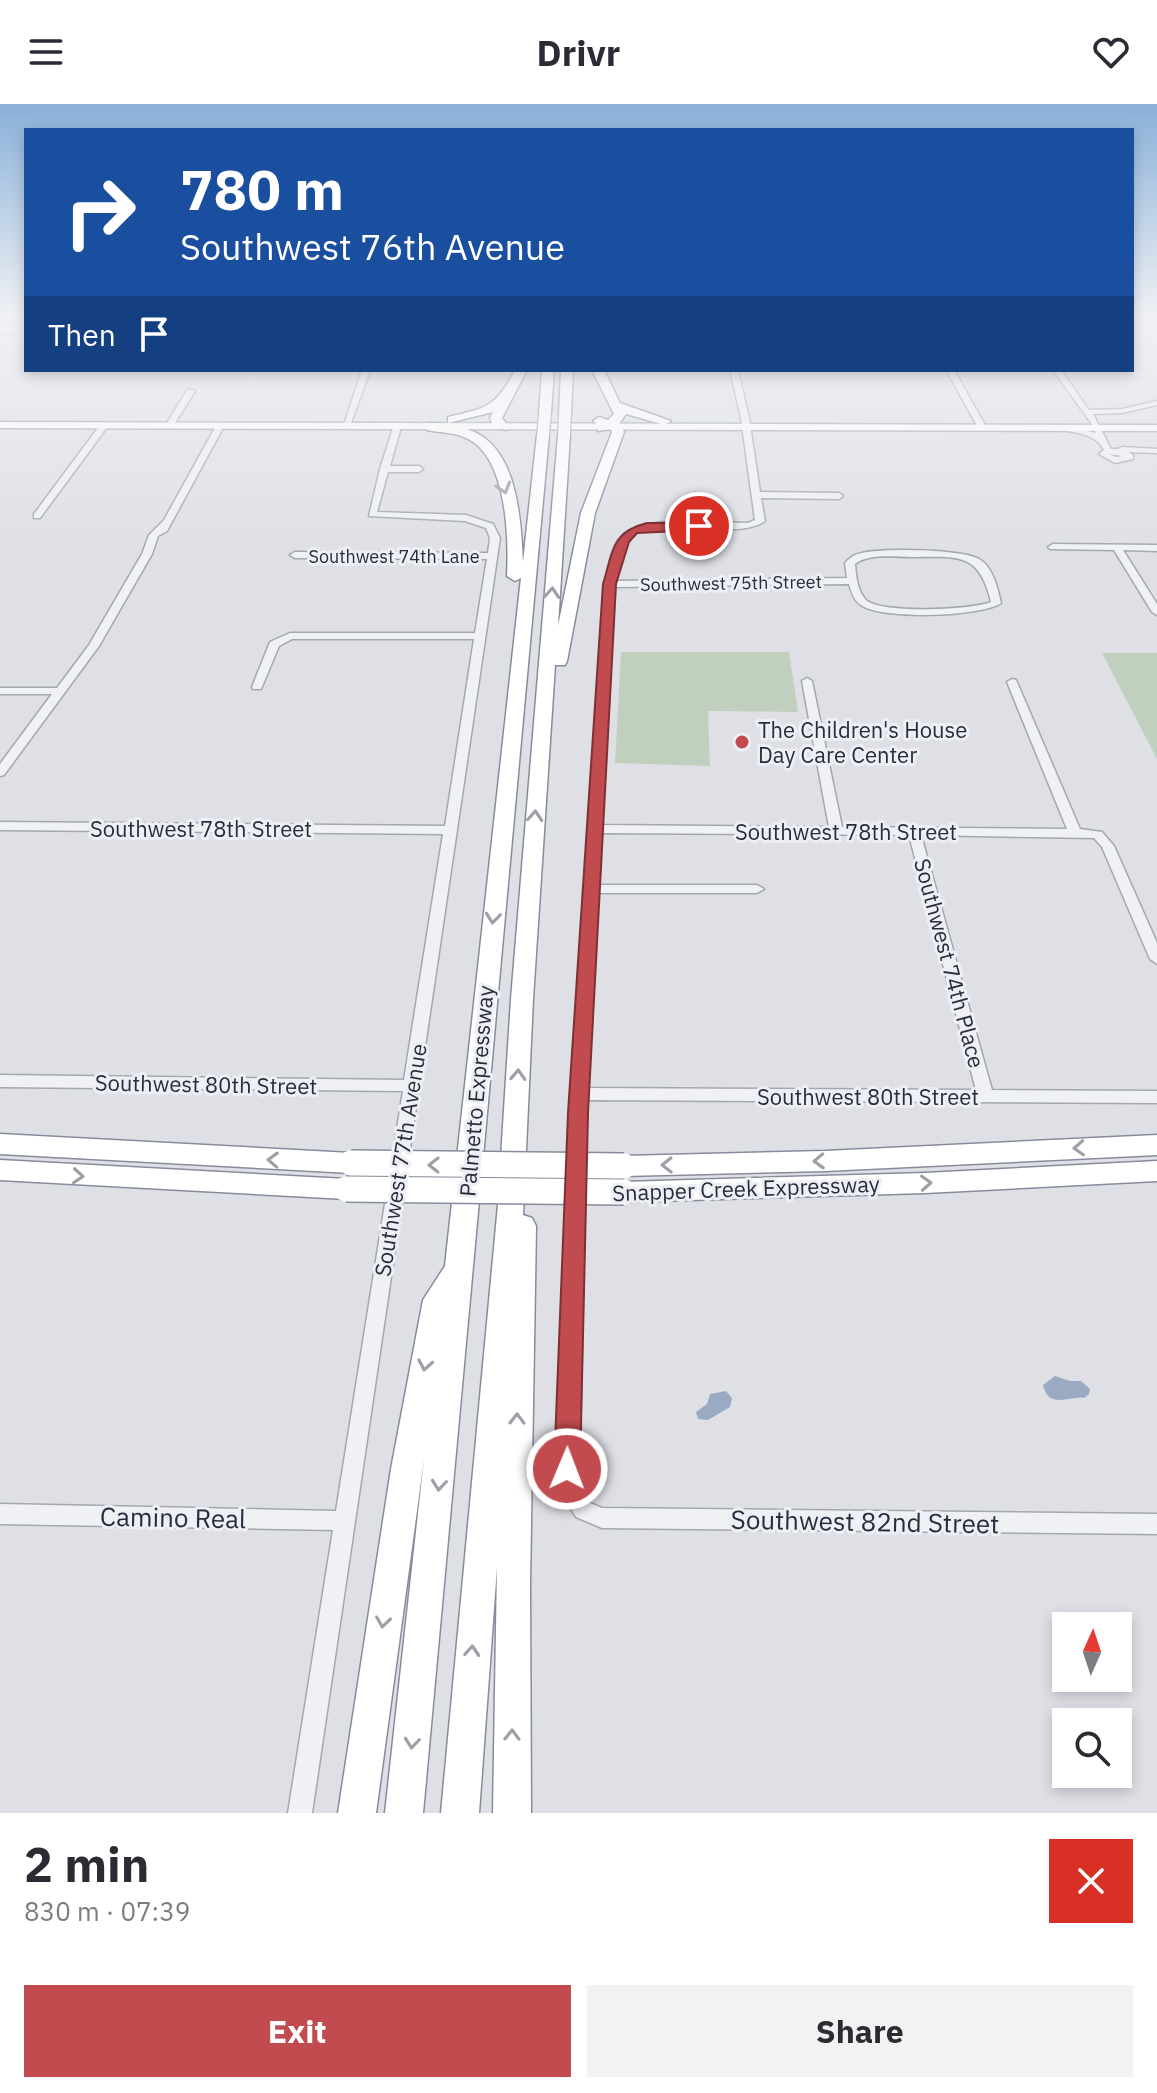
<!DOCTYPE html>
<html lang="en">
<head>
<meta charset="utf-8">
<style>
  :root { --surface:#fff; --page:#f2f2f3; --text:#2b2b33; --muted:#7c7c81; --accent:#c24b4f }
  body { margin:0; font-family:"IBM Plex Sans",sans-serif; background:var(--page); color:var(--text); height:100vh; display:flex; flex-direction:column; font-size:30px; white-space:nowrap }
  * { box-sizing:border-box; margin:0 }
  p { font-size:26px; color:var(--muted) }
  .icon { flex:none; width:44px; height:44px; fill:none; stroke:currentColor; stroke-width:2; stroke-linecap:round; stroke-linejoin:round }
  .map { position:relative; height:1709px; overflow:hidden }
  .details { display:flex; flex-direction:column; background:var(--surface); flex:1 }
  .details>* { flex:none }
  .guide { position:absolute; left:24px; top:24px; width:1110px; height:244px; border-radius:0px; box-shadow:0 4px 12px #0003; background:#1a4fa0; color:#fff; overflow:hidden }
  .needle { width:52px; rotate:3deg }
  .fabs { position:absolute; left:1052px; top:1508px; display:grid; gap:16px }
  .fabs a { display:grid; place-items:center; width:80px; height:80px; border-radius:0px; background:var(--surface); box-shadow:0 4px 12px #0003; font-size:40px }
  .pin { position:absolute; display:grid; place-items:center; width:68px; height:68px; color:#fff; margin:-34px; border:4px solid #fff; border-radius:50%; box-shadow:0 2px 8px #0007 }
  .me { position:absolute; width:88px; margin:-44px; rotate:1deg; stroke-linejoin:round; filter:drop-shadow(0 0 6px #0008) }
  .turn { display:flex; align-items:center; gap:28px; height:168px; padding:0 24px; font-size:36px }
  .turn .icon { width:104px; height:104px; stroke-width:2.5 }
  .turn b { display:block; font-size:56px; line-height:68px }
  .then { display:flex; align-items:center; height:76px; padding:0 24px; background:#0003; gap:16px; font-size:30px }
  .round { display:grid; place-items:center; flex:none; width:84px; height:84px; border-radius:0px; background:var(--page) }
  .headline { display:flex; align-items:center; justify-content:space-between; height:136px; padding:0 24px }
  h1 { font-size:48px; font-weight:800; line-height:60px }
  .cta { display:flex; gap:16px; margin-top:auto; padding:16px 24px }
  .cta a { flex:1; height:92px; border-radius:0px; background:var(--accent); color:#fff; font-size:32px; font-weight:800; line-height:92px; text-align:center }
  .cta a+a { background:var(--page); color:var(--text) }
  header { display:flex; justify-content:space-between; align-items:center; height:104px; padding:0 24px; background:var(--surface); font-size:36px; font-weight:800 }
  .map>svg:first-child { display:block }
  .green { fill:#c1cfbf }
  .water { fill:#9baac3 }
  .lines { fill:none; stroke-linecap:round; stroke-linejoin:round }
  .minor-casing { stroke:#a4a7af; stroke-width:3 }
  .major-casing { stroke:#9ea3b1; stroke-width:3 }
  .highway-casing { stroke:#868c9b; stroke-width:3 }
  .minor { fill:#f0f1f5; fill-rule:evenodd }
  .major { fill:#fff; fill-rule:evenodd }
  .highway { fill:#fff; fill-rule:evenodd }
  .highway-bridge-far1-casing { stroke:#868c9b; stroke-width:14; stroke-linecap:butt }
  .highway-bridge-casing { stroke:#868c9b; stroke-width:28; stroke-linecap:butt }
  .highway-bridge-far1 { stroke:#fff; stroke-width:12 }
  .highway-bridge { stroke:#fff; stroke-width:25 }
  .oneway { stroke:#9ea0a7 }
  .route { fill:#c24b4f; stroke:#7e3133; stroke-width:2 }
  .poi-dot { fill:#c24b4f; stroke:#edeff4; stroke-width:3 }
  .labels { text-anchor:middle; dominant-baseline:central; stroke-width:6; stroke-linejoin:round; paint-order:stroke }
  .far-street-label { font-size:18px; fill:#282d3b; stroke:#edeff4 }
  .poi-label { font-size:22px; fill:#282d3b; stroke:#edeff4; text-anchor:start }
  .street-label { font-size:22px; fill:#282d3b; stroke:#edeff4 }
  .near-street-label { font-size:26px; fill:#282d3b; stroke:#edeff4 }
</style>
</head>
<body>
<header><svg class="icon" aria-label="menu" viewBox="0 0 24 24"><path d="M4 6h16M4 12h16M4 18h16"/></svg>Drivr<svg class="icon" aria-label="heart" viewBox="0 0 24 24"><path d="M12 20l-8-8c-3-5 5-10 8-4 3-6 11-1 8 4z"/></svg></header>
<div class="map">
<svg width="1157" height="1709" viewBox="0 0 1157 1709">
  <rect width="100%" height="100%" fill="#dee0e6"/>
  <g class="green">
    <path d="M621 548H789L798 608 708 607 710 662 615 659Z"/>
    <path d="M1102 549H1157V655Z"/>
  </g>
  <g class="water">
    <path d="M1055 1272 1070 1277H1081L1090 1285 1089 1290C1078 1298 1090 1292 1077 1294 1062 1295 1048 1302 1043 1281Z"/>
    <path d="M726 1287 732 1294 730 1303 708 1316 698 1315 696 1308 707 1300 710 1290Z"/>
  </g>
  <g class="lines">
    <g class="minor-casing">
      <g id="minor">
        <rect x="0" y="224" width="26" height="4"/>
        <path d="M362 266H370L350 322 343 324Z"/>
        <path d="M730 266H738L749 314 760 388 839 389 843 392 839 395 761 394 765 417C734 439 654 407 629 435 619 445 617 464 615 477L847 474 845 459C847 457 852 452 855 451 873 443 962 445 979 455 993 463 998 485 1001 499 981 513 881 516 861 501 854 497 851 487 849 480L615 483 602 721 829 723 802 577 807 574 812 577 842 723 1067 725 1007 578 1012 575 1016 576 1080 725 1102 728 1114 742 1157 839V860L1150 855 1102 743 1094 734 921 731 992 986 1157 987V999L587 996 579 1383 590 1399 602 1404 1157 1410V1430L602 1424 576 1413 559 1385 570 1009 606 474C609 459 612 439 625 429 646 411 720 419 748 419L755 416 741 314ZM912 453C957 453 979 447 991 498 971 506 881 510 866 496 857 487 856 471 855 460 869 449 895 453 912 453ZM601 729 909 731 976 986 587 984 598 789H757L764 785 757 781H598Z"/>
        <path d="M946 266H954L986 323 985 325 978 323Z"/>
        <path d="M1053 266H1061L1089 306 1122 305 1157 297V301L1122 309 1093 310 1111 345H1118L1122 343 1157 345V349L1128 348 1133 351V355L1115 359 1099 350 1104 346C1096 330 1078 329 1062 326V322H1065L1096 329 1091 319ZM1109 350 1123 352 1116 353Z"/>
        <path d="M188 285 195 287 175 319H169L168 317Z"/>
        <path d="M101 320 108 322 40 414H34V410Z"/>
        <path d="M220 320 224 322 167 427 158 432 152 450 99 542 4 671 0 672V660L52 590H0V584H57L89 541 142 450 149 431 164 416 216 322Z"/>
        <path d="M394 321 401 323 390 362H419L423 365 419 368H388L377 408 466 411 493 420 500 434 312 1709H288L333 1426 0 1420V1400L336 1407 403 987 0 983V971L404 976 443 730 0 726V718L445 722 474 535H292L279 542 261 585H253L252 583 270 538 290 529H475L487 455 295 454 290 451 295 448 488 449 490 434 486 424 465 417 369 412 380 365Z"/>
        <path d="M1053 440 1157 441V447L1123 446 1157 500V511L1152 508 1114 446 1050 445 1048 443Z"/>
      </g>
    </g>
    <g class="major-casing">
      <path id="major" d="M0 318 1157 321V327L0 324Z"/>
    </g>
    <g class="highway-casing">
      <g id="highway">
        <path d="M515 266H527L502 314 509 323 507 326 493 322 490 314 493 308 448 319V313C487 304 496 303 515 266Z"/>
        <path d="M542 266H554L551 309 545 313 539 309Z"/>
        <path d="M561 266H573L571 310 565 314 559 310Z"/>
        <path d="M592 266H604L620 299 671 317 665 321 626 310 619 320 624 328 595 409 567 557 565 561H555L533 895 523 1111 532 1114 536 1122 530 1481 531 1709H493L497 1463 479 1709H441L498 1101 511 895 558 331 564 327 570 331 558 522 581 409 612 328 610 325 598 327V321L593 317 599 313 608 316 614 310Z"/>
        <path d="M431 319C447 321 465 322 480 331 518 354 521 418 523 458L537 331 543 327 549 331 423 1709H385L424 1355 376 1709H338L391 1365 423 1196 445 1162 521 474 515 477 507 472C509 434 507 357 470 336 457 328 441 329 427 326L425 323Z"/>
        <path d="M0 1030 351 1049 360 1052 364 1059 360 1066 351 1069 0 1050Z"/>
        <path d="M1157 1031V1051L825 1067 624 1072 615 1069 611 1062 615 1055 624 1052 825 1047Z"/>
        <path d="M0 1056 346 1075 355 1078 359 1085 355 1092 346 1095 0 1076Z"/>
        <path d="M1157 1057V1077L925 1089 624 1098 615 1095 611 1088 615 1081 624 1078 925 1069Z"/>
      </g>
    </g>
    <use href="#minor" class="minor"/>
    <use href="#major" class="major"/>
    <use href="#highway" class="highway"/>
    <g class="highway-bridge-far1-casing">
      <g id="highway-bridge-far1">
        <path d="M543 331 545 309"/>
        <path d="M564 331 565 310"/>
      </g>
    </g>
    <g class="highway-bridge-casing">
      <g id="highway-bridge">
        <path d="M351 1059 624 1062"/>
        <path d="M346 1085 624 1088"/>
      </g>
    </g>
    <use href="#highway-bridge-far1" class="highway-bridge-far1"/>
    <use href="#highway-bridge" class="highway-bridge"/>
  </g>
  <defs><path id="oneway-chevron" d="M-2-3.5L2.5 0L-2 3.5" fill="none" stroke-width="1.6" stroke-linecap="round" stroke-linejoin="round" transform="scale(2)"/></defs>
  <g class="oneway">
    <use href="#oneway-chevron" transform="translate(504 384) rotate(73)"/>
    <use href="#oneway-chevron" transform="translate(552 489) rotate(-86)"/>
    <use href="#oneway-chevron" transform="translate(535 712) rotate(-86)"/>
    <use href="#oneway-chevron" transform="translate(493 814) rotate(96)"/>
    <use href="#oneway-chevron" transform="translate(518 971) rotate(-87)"/>
    <use href="#oneway-chevron" transform="translate(1079 1044) rotate(177)"/>
    <use href="#oneway-chevron" transform="translate(273 1056) rotate(-178)"/>
    <use href="#oneway-chevron" transform="translate(819 1057) rotate(178)"/>
    <use href="#oneway-chevron" transform="translate(434 1061) rotate(-179)"/>
    <use href="#oneway-chevron" transform="translate(667 1061) rotate(179)"/>
    <use href="#oneway-chevron" transform="translate(78 1072) rotate(4)"/>
    <use href="#oneway-chevron" transform="translate(926 1079) rotate(-3)"/>
    <use href="#oneway-chevron" transform="translate(425 1261) rotate(100)"/>
    <use href="#oneway-chevron" transform="translate(517 1315) rotate(-89)"/>
    <use href="#oneway-chevron" transform="translate(439 1381) rotate(96)"/>
    <use href="#oneway-chevron" transform="translate(383 1518) rotate(98)"/>
    <use href="#oneway-chevron" transform="translate(472 1547) rotate(-86)"/>
    <use href="#oneway-chevron" transform="translate(512 1631) rotate(-89)"/>
    <use href="#oneway-chevron" transform="translate(412 1639) rotate(96)"/>
  </g>
  <linearGradient id="sky" x2="0" y2="1"><stop stop-color="#89b0d9"/><stop offset="0.47" stop-color="#f0f1f4"/><stop offset="1" stop-color="#f0f1f4" stop-opacity="0"/></linearGradient>
  <rect width="1157" height="451" fill="url(#sky)"/>
  <path class="route" d="M647 419H699L705 422 699 426 637 429 629 438 616 480 588 1009 580 1365 576 1373 567 1377 558 1373 554 1365 568 1009 603 480C613 448 611 428 647 419Z"/>
  <circle class="poi-dot" cx="742" cy="638" r="8"/>
  <g class="labels">
    <g class="far-street-label">
      <text x="394" y="452">Southwest 74th Lane</text>
      <text transform="translate(731 479) rotate(-1)">Southwest 75th Street</text>
    </g>
    <g class="poi-label">
      <text x="758" y="625">The Children's House<tspan x="758" dy="25">Day Care Center</tspan></text>
    </g>
    <g class="street-label">
      <text x="201" y="724">Southwest 78th Street</text>
      <text x="846" y="727">Southwest 78th Street</text>
      <text transform="translate(950 859) rotate(75)">Southwest 74th Place</text>
      <text transform="translate(206 980) rotate(1)">Southwest 80th Street</text>
      <text transform="translate(476 987) rotate(-85)">Palmetto Expressway</text>
      <text x="868" y="992">Southwest 80th Street</text>
      <text transform="translate(400 1056) rotate(-81)">Southwest 77th Avenue</text>
      <text transform="translate(746 1084) rotate(-2)">Snapper Creek Expressway</text>
    </g>
    <g class="near-street-label">
      <text transform="translate(173 1413) rotate(1)">Camino Real</text>
      <text transform="translate(865 1417) rotate(1)">Southwest 82nd Street</text>
    </g>
  </g>
</svg>
<div class="fabs">
<a><svg class="needle" viewBox="-14 -14 28 28"><path d="M0-13l5 13h-10z" fill="#e53935"/><path d="M0 13l5-13h-10z" fill="#7c7c81"/></svg></a>
<a><svg class="icon" aria-label="search" viewBox="0 0 24 24"><circle cx="10" cy="10" r="6"/><path d="M15 15l6 6"/></svg></a>
</div>
<div class="pin" style="left:699px;top:422px;background:#d93025"><svg class="icon" aria-label="arrive" viewBox="0 0 24 24"><path d="M6 21V4h12l-3 4 3 4H6"/></svg></div>
<svg class="me" style="left:567px;top:1365px" viewBox="-20 -20 40 40"><circle r="17" fill="#c24b4f" stroke="#fff" stroke-width="3"/><path d="M0-11L8 9 0 5-8 9z" fill="#fff"/></svg>
<div class="guide">
<div class="turn"><svg class="icon" aria-label="right" viewBox="0 0 24 24"><path d="M7 20v-9h11M14 6l5 5-5 5"/></svg><div><b>780 m</b>Southwest 76th Avenue</div></div>
<div class="then">Then<svg class="icon" aria-label="arrive" viewBox="0 0 24 24"><path d="M6 21V4h12l-3 4 3 4H6"/></svg></div>
</div>
</div>
<section class="details">
<div class="headline"><div><h1>2 min</h1><p>830 m · 07:39</p></div><a class="round" style="background:#d93025;color:#fff"><svg class="icon" aria-label="close" viewBox="0 0 24 24"><path d="M6 6l12 12M18 6L6 18"/></svg></a></div>
<div class="cta"><a>Exit</a><a>Share</a></div>
</section>
</body>
</html>
